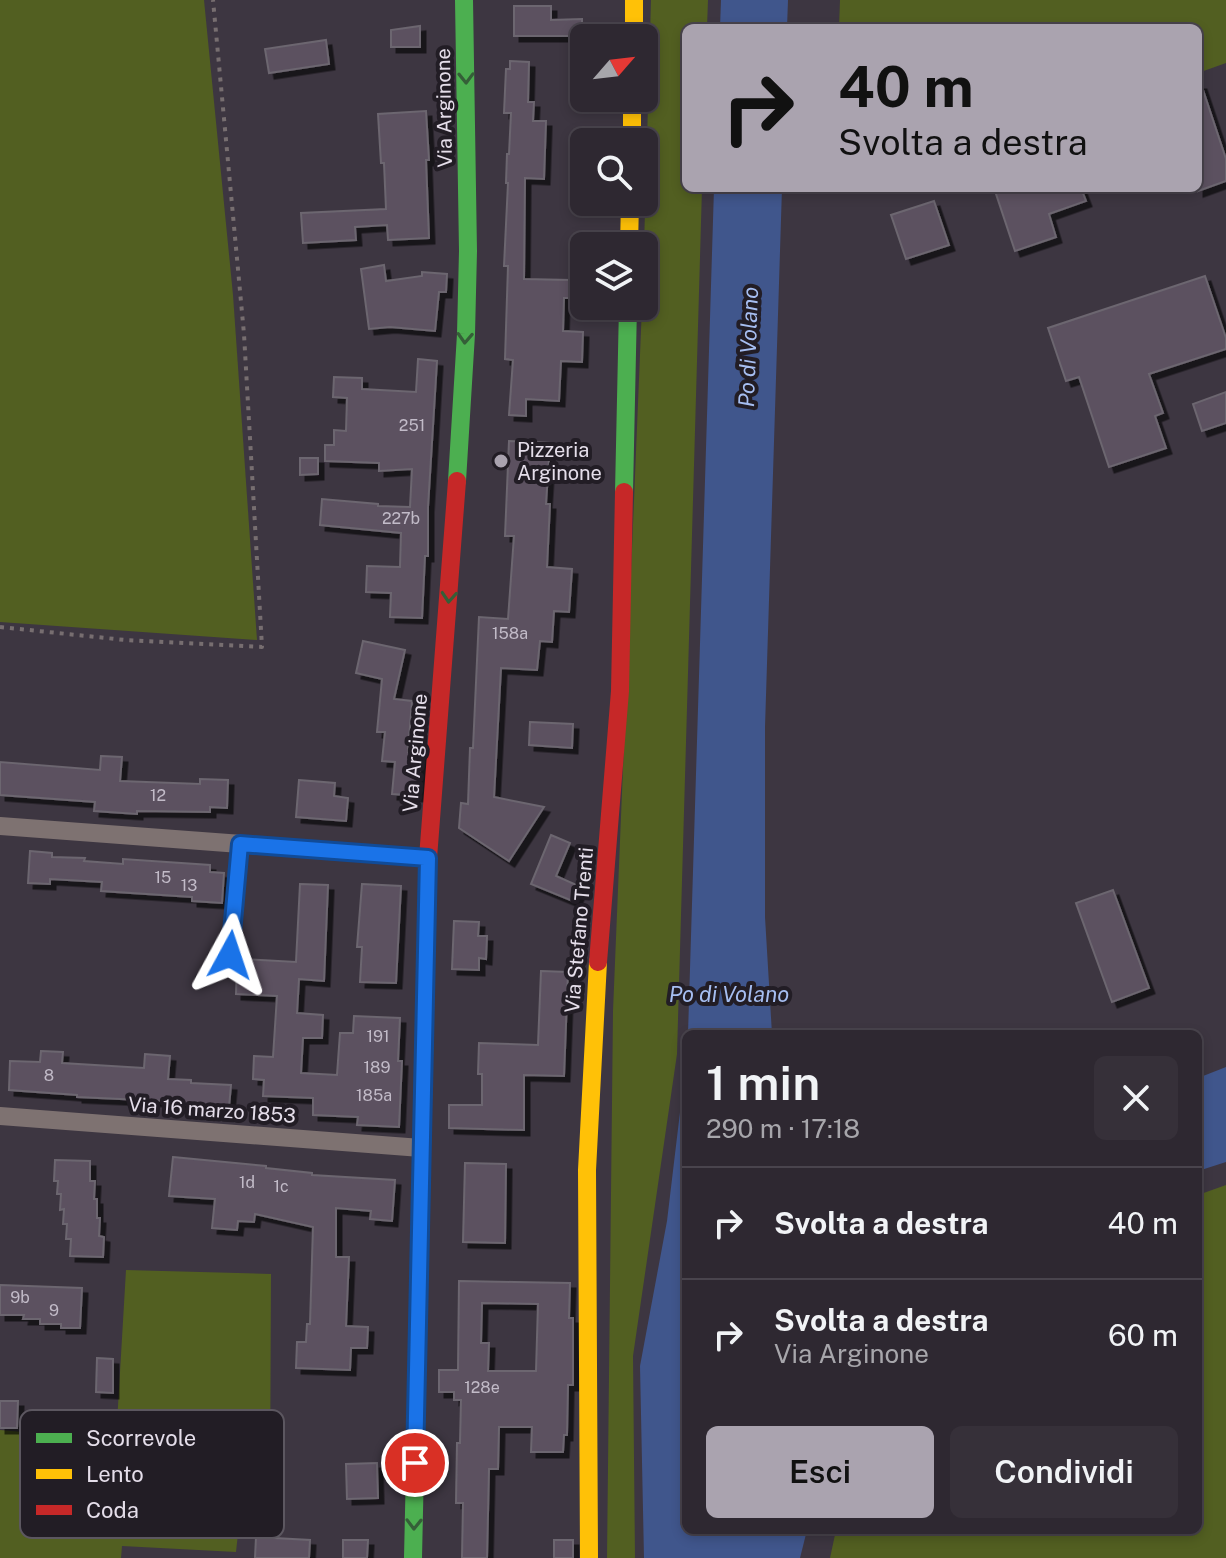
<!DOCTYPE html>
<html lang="it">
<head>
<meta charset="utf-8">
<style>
  :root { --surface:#2e2831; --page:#363039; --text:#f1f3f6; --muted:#a7a6ab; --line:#49444d; --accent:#aaa3af }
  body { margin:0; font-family:"Public Sans",sans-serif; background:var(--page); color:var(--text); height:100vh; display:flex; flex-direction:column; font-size:30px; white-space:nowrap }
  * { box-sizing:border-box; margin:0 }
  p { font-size:26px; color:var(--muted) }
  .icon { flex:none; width:44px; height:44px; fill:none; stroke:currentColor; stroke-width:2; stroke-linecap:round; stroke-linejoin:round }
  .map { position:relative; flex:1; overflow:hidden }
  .side { position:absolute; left:682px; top:1030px; width:520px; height:504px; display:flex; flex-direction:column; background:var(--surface); border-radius:12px; box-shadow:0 4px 12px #0003,0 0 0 2px var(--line) }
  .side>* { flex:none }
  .guide { position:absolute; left:682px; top:24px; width:520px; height:168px; border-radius:12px; box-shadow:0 4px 12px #0003,0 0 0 2px var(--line); background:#aaa3af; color:#111; overflow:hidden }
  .needle { width:52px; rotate:62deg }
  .controls { position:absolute; left:570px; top:24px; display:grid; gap:16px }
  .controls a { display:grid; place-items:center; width:88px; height:88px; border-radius:12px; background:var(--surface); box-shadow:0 4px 12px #0003,0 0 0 2px var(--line); font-size:40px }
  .pin { position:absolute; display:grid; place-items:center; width:68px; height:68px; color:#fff; margin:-34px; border:4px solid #fff; border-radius:50%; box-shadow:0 2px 8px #0007 }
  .me { position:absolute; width:88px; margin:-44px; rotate:5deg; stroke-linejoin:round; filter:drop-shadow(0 0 6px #0008) }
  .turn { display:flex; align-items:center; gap:28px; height:168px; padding:0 24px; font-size:36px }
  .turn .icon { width:104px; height:104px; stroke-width:2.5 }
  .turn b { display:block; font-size:56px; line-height:68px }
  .round { display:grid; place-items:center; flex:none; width:84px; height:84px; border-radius:12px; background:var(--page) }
  .summary { display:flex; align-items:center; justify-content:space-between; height:136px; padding:0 24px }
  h1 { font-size:48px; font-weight:600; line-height:60px }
  .primary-button { display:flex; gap:16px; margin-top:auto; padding:16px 24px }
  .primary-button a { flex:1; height:92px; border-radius:12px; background:var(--accent); color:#111; font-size:32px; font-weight:600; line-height:92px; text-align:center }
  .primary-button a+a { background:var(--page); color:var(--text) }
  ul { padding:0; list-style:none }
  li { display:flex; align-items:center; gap:24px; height:112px; padding:0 24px; border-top:2px solid var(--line) }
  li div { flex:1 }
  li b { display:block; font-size:30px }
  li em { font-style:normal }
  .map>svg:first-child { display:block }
  .green { fill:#525f21 }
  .water { fill:#40568c }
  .building { fill:#5b5161; stroke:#6c666f; stroke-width:2; fill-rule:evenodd; filter:url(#shadow) }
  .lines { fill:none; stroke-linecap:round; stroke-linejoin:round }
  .path { stroke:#776e70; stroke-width:4; stroke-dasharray:4 6; stroke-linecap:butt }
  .street { stroke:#7e7271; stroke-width:18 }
  .fast { stroke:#4caf50; stroke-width:18 }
  .slow { stroke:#ffc107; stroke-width:18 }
  .jam { stroke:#c62828; stroke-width:18 }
  .oneway { stroke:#355f38 }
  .route-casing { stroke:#114b97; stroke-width:20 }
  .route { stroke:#1a73e8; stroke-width:14 }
  .poi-dot { fill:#aaa3af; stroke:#221d25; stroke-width:3 }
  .labels { text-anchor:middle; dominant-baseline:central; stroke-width:8; stroke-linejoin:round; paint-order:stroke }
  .number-label { font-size:16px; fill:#c2bbc8 }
  .street-label { font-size:20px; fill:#e5deea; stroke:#221d25 }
  .poi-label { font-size:20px; fill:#e5deea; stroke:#221d25; text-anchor:start }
  .water-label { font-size:22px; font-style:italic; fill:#a6bef1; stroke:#221d25 }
  .key { fill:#221d25; stroke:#5c5760; stroke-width:2 }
  .key-label { font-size:22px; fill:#e5deea }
</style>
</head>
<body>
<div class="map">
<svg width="1226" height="1558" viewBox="0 0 1226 1558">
  <defs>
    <filter id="shadow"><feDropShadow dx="5.5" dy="5.5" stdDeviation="0" flood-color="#0009"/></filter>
  </defs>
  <rect width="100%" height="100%" fill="#3d3641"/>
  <g class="green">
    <path d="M0 0H204L233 295 257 640 0 622Z"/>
    <path d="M651 0H708L707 28H686V188H702L677 1054 633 1356 635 1558H607L613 1011 642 306H644V246Z"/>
    <path d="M840 0H1226V63L1198 73V28H839Z"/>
    <path d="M1226 1185V1558H830L836 1530H1198V1195Z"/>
    <path d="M126 1270 271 1274 270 1492 243 1488 236 1552 122 1546 121 1558H0V1430L116 1440Z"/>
  </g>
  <g class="water">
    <path d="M721 0H788L787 28H720Z"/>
    <path d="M714 188H782L765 727V917L772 1034H688Z"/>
    <path d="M686 1062V1530H807L800 1558H644L640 1366 667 1221Z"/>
    <path d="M1226 1067V1162L1198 1171V1078Z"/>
  </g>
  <g class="building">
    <path d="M514 6H551V20L582 19V36H514Z"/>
    <path d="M420 26V47H391V30Z"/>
    <path d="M326 40 329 64 269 73 265 49Z"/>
    <path d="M510 61 529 62 528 102H534L533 121H546L544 179 525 178 524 279 570 280 569 298H564L563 331 583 332 582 362 561 361 559 401 526 399V416L509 415 513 360 505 359 508 266H504L508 183H506L507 154H509L511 113H504L506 69H510Z"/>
    <path d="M1198 84H1201L1226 159V181L1198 191Z"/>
    <path d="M426 111 429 160H426L429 238 388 240 387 225 355 227 356 240 303 243 301 213 386 209 384 163H381L378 114Z"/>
    <path d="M994 188H1081L1086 201 1049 214 1056 237 1015 251Z"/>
    <path d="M934 201 949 245 906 259 891 215Z"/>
    <path d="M384 265 386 281 422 276V272L447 274 446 292H439L435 331 390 327 369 329 361 269Z"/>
    <path d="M1205 276 1226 338V349L1149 374 1163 413 1155 416 1166 448 1109 467 1079 377 1066 381 1048 328Z"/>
    <path d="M418 359 437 361 428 507V556H425L422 618 390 617 391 593 366 592 367 566 400 567 401 533 320 525 322 499 378 504V506L410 507 412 469 379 471V463L325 461V445H334V430L346 431 347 398 333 397 334 377 362 378V389L416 392Z"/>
    <path d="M1226 392V423L1202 431 1193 404Z"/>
    <path d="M509 441 550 443 546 504H550L547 567 572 569 569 612 554 611 552 642 540 641 537 670 501 668 494 797 544 807 509 861 459 828 461 803 468 804 470 748H473L479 617 508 619 514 536H505Z"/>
    <path d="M300 458H318V474L300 475Z"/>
    <path d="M363 641 405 650 394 699 412 701 408 752 421 753 418 796 392 794 395 762 382 761 385 732H377L382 679 356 673Z"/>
    <path d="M530 722 573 724 572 748 529 745Z"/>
    <path d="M101 756 122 757 120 781 200 784V779L228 780 227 808 210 807V812L137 811V814L94 811 95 802 0 795V762L100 770Z"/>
    <path d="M299 780 335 783 334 796 348 798 346 821 296 817Z"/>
    <path d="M551 835 570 843 556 876 581 887 575 902 531 884Z"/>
    <path d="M30 851 52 853V857L85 858 84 861 123 864V859L210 865V872L224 873 222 903 192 901V897L101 891 102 882 50 879V884L28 883Z"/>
    <path d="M300 884 328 885 324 981 299 979 297 1013 323 1015 322 1038H303L301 1073 337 1075 340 1033H353L354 1016 400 1018 398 1061H402L399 1127 357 1125 358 1117 313 1115V1098L263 1096 264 1080 253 1079 254 1056 273 1057 277 996 236 994 237 964 241 959 296 962Z"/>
    <path d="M362 884 401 886 396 983 360 982 362 947H357Z"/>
    <path d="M1113 890 1149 988 1112 1002 1076 903Z"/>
    <path d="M454 921 479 922 478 936H487L486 959 479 958V970L452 969Z"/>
    <path d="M541 971 568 972 564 1076 524 1075V1130L449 1128V1105H482V1074H478L479 1043 538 1045Z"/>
    <path d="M41 1051 63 1052 62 1063 144 1068 145 1054 170 1056 168 1079 191 1080V1083L231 1085 229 1107 164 1103V1101L77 1097V1095L9 1090 10 1061 40 1062Z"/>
    <path d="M173 1157 266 1166V1168L312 1173V1175L395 1180 392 1221 370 1219 371 1211 336 1208V1257H349L346 1326 368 1327 367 1348H351L350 1370 296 1368 297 1342H306L307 1324H310L313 1227 255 1214 254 1222 238 1221 237 1230 212 1228 215 1199 169 1196Z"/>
    <path d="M55 1160 90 1161V1181H95L94 1199H97V1218H100L99 1236 104 1237 103 1257 70 1256 71 1239H66L67 1224H63L64 1209 60 1210 61 1194H57L58 1181H54Z"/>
    <path d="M465 1163 506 1164 505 1243 463 1242Z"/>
    <path d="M459 1281 570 1283 569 1318H573V1385H568L567 1435H564L563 1452H531L532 1427H499L498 1469H489L487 1558H462L463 1503H456L457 1443H460L461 1400H454V1392H439V1370H458ZM482 1303 538 1304 536 1371H488L489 1343H481Z"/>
    <path d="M0 1285 82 1288 80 1328H61V1324H40V1319H23L24 1315H0Z"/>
    <path d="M97 1358 113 1359V1393L96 1392Z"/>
    <path d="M0 1401H18L17 1428H0Z"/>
    <path d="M377 1463 378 1498 347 1499 346 1464Z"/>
    <path d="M256 1537 310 1540 309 1558H255Z"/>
    <path d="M343 1540H368L367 1558H343Z"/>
    <rect x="554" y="1540" width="19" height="18"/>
  </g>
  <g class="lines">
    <path class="path" d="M0 627 125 640 262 647 244 334 213 0"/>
    <g class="street">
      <path d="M0 826 428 858"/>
      <path d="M230 955 240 844"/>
      <path d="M0 1116 421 1148"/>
    </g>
    <g class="fast">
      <path d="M457 481 466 334 468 251 464 0"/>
      <path d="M624 492 628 306"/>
      <path d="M413 1558 425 1011"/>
    </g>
    <g class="slow">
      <path d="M634 0V38"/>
      <path d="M632 98V142"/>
      <path d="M629 246 630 202"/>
      <path d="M589 1558 587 1170 598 962"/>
    </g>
    <g class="jam">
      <path d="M598 962 620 691 624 492"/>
      <path d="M425 1011 428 858 457 481"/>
    </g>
  </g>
  <defs><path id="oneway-chevron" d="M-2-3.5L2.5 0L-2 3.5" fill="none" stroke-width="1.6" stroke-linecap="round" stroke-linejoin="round" transform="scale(2)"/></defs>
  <g class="oneway">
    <use href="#oneway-chevron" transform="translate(466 78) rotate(89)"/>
    <use href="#oneway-chevron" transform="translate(465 338) rotate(93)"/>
    <use href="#oneway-chevron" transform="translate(449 597) rotate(94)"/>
    <use href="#oneway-chevron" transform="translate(414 1524) rotate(91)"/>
  </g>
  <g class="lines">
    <g class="route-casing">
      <path id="route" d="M230 955 240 844 428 858 415 1463"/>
    </g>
    <use href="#route" class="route"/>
  </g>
  <circle class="poi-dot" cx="501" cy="461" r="8"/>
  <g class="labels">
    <g class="number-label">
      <text x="412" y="425">251</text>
      <text x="401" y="518">227b</text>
      <text x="510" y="633">158a</text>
      <text x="158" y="795">12</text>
      <text x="163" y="877">15</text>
      <text x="189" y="885">13</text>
      <text x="378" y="1036">191</text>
      <text x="377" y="1067">189</text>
      <text x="49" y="1075">8</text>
      <text x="374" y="1095">185a</text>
      <text x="247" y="1182">1d</text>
      <text x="281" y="1186">1c</text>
      <text x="20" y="1297">9b</text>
      <text x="54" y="1310">9</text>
      <text x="482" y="1387">128e</text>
    </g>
    <g class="street-label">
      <text transform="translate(444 108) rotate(-91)">Via Arginone</text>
      <text transform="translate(415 753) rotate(-85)">Via Arginone</text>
      <text transform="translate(579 930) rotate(-85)">Via Stefano Trenti</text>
      <text transform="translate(212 1110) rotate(4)">Via 16 marzo 1853</text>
    </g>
    <g class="poi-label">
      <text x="517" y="450">Pizzeria<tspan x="517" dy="23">Arginone</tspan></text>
    </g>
    <g class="water-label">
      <text transform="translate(748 347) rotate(-88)">Po di Volano</text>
      <text x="729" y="994">Po di Volano</text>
    </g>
  </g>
  <rect x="20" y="1410" width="264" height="128" rx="12" class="key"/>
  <rect x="36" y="1433" width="36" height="10" fill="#4caf50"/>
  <rect x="36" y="1469" width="36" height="10" fill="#ffc107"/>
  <rect x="36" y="1505" width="36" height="10" fill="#c62828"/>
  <g class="key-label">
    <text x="86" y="1446">Scorrevole</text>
    <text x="86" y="1482">Lento</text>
    <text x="86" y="1518">Coda</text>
  </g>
</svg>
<div class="controls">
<a><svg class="needle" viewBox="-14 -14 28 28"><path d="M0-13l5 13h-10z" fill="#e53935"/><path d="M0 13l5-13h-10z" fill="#a7a6ab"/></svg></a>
<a><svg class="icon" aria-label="search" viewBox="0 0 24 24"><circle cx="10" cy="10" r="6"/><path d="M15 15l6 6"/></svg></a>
<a><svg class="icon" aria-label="layers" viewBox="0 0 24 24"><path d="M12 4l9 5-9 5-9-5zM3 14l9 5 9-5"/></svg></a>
</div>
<div class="pin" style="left:415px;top:1463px;background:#d93025"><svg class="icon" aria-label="arrive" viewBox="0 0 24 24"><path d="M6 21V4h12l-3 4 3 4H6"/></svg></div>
<svg class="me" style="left:230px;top:955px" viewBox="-20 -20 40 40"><path d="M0-17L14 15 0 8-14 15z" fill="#1a73e8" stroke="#fff" stroke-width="4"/></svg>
<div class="guide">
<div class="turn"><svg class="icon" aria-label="right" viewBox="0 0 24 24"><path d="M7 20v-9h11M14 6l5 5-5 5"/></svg><div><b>40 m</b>Svolta a destra</div></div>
</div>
<section class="side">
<div class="summary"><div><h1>1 min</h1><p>290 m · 17:18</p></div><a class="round"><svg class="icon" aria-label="close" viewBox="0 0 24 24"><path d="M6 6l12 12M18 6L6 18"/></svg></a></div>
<ul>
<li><svg class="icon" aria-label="right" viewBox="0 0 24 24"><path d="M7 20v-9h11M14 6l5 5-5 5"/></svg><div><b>Svolta a destra</b></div><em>40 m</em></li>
<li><svg class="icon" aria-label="right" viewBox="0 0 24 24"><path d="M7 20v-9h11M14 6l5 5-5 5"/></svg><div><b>Svolta a destra</b><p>Via Arginone</p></div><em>60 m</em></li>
</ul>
<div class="primary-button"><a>Esci</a><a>Condividi</a></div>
</section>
</div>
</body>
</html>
